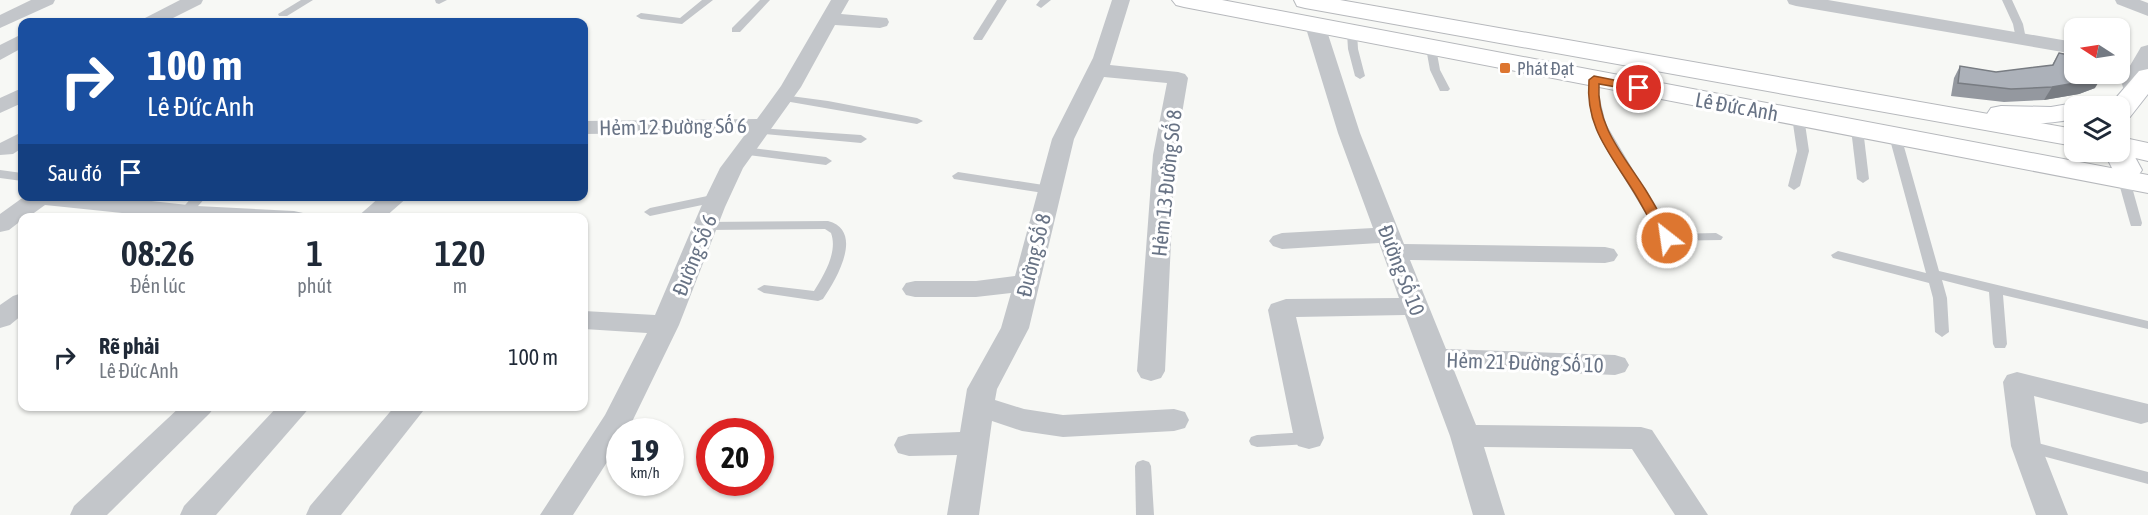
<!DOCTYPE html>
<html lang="vi">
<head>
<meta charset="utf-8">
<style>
  :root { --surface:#fff; --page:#f2f2f3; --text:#1f2937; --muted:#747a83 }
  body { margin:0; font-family:"Asap Condensed",sans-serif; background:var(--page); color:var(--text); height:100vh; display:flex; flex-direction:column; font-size:22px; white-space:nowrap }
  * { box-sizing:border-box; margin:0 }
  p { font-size:20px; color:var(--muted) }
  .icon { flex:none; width:33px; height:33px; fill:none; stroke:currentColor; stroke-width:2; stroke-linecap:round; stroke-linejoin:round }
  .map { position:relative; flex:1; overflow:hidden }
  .drawer { position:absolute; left:18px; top:213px; width:570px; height:198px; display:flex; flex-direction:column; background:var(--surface); border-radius:12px; box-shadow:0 2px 4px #0004 }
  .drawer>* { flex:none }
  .top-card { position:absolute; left:18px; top:18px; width:570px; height:183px; border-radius:12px; box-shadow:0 2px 4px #0004; background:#1a4fa0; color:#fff; overflow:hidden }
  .needle { width:39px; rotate:282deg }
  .buttons { position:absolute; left:2064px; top:18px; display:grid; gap:12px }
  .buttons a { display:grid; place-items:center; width:66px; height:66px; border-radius:12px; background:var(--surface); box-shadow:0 2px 4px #0004; font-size:30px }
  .speed { position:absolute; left:606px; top:418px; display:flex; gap:12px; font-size:30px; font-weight:700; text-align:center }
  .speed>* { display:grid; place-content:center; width:78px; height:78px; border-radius:50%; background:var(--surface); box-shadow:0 2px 4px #0004; line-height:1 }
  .speed small { font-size:15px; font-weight:400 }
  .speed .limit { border:9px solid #d22; background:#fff; color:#111 }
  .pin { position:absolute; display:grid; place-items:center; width:51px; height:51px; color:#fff; margin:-26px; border:3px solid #fff; border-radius:50%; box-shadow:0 2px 6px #0007 }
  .me { position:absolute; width:66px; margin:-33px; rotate:330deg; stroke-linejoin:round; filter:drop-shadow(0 0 4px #0008) }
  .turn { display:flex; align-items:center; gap:21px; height:126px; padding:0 30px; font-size:27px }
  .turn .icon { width:78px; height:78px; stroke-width:2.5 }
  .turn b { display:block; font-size:42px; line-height:51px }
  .then { display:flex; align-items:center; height:57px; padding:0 30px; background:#0003; gap:12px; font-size:22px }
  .eta { display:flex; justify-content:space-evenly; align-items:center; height:102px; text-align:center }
  .eta b { font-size:36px; font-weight:600; line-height:42px }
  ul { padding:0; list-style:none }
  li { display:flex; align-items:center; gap:18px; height:84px; padding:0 30px }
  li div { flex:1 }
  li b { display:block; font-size:22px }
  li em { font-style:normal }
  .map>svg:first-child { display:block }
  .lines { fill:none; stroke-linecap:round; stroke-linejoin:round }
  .secondary-casing { stroke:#b6b9bf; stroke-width:2 }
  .highway-casing { stroke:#b6b8bc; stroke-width:2 }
  .lane { fill:#c3c6ca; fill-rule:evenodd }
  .street { fill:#c3c6ca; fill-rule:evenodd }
  .secondary { fill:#fff; fill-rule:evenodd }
  .highway { fill:#fff; fill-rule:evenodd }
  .wall { fill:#94989f }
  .shaded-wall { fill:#787c82 }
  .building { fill:#acb1b9; stroke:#787c82; stroke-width:1.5 }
  .route { fill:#dd7630; stroke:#904d1f; stroke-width:1.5 }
  .poi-dot { fill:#dd7630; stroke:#fff; stroke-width:2 }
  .labels { text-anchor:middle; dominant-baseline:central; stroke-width:6; stroke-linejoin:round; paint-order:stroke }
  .far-poi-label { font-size:18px; fill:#687385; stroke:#fff; text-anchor:start }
  .street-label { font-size:21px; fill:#687385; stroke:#fff }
</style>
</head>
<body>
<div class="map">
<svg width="2148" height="515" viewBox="0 0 2148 515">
  <rect width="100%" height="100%" fill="#f7f8f5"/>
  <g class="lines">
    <g class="secondary-casing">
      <g id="secondary">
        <path d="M2148 69V94L2130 117 2120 119V106H2109L2139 71Z"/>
        <path d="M2074 103 2085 106H2074V119C2048 124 2018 126 1991 120L1987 114 1991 108 2001 106 2051 107Z"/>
        <path d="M2120 143 2129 146 2142 170 2138 176 2127 179 2116 176 2104 152H2120Z"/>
      </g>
    </g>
    <g class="highway-casing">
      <g id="highway">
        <path d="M1172 0H1222L2148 175V193L1184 7 1176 5Z"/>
        <path d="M1294 0H1340L2074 129V146L1305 8 1297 6Z"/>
        <path d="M2120 137 2148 143V161L2110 152H2120Z"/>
      </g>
    </g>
    <g class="lane">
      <path d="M301 0H313L287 16H279L278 14Z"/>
      <path d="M435 0H447L439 4 436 3Z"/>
      <path d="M702 0H713L682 24 641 19 636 16 641 13 680 18Z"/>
      <path d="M760 0H770L740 32H732V28Z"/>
      <path d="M997 0H1007L982 40H974L973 38Z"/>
      <path d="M1040 0H1051L1041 8 1036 5Z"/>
      <path d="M2002 0H2012L2023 24 2026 39 2025 41 2021 42 2016 39 2013 24Z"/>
      <path d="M1352 30 1357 33 1358 49 1365 76 1360 79 1355 76 1348 49 1347 33Z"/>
      <path d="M1431 45 1436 48 1440 70 1450 89 1448 91H1440L1430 70 1426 48Z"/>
      <path d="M1594 76 1599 79V95L1606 124 1671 234 1716 233 1723 237 1721 240 1662 241 1600 138 1590 110 1589 79Z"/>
      <path d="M783 95 828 101 917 118 923 121 917 124 779 100 777 98Z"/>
      <path d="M1798 114 1804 117 1809 151 1800 186 1794 190 1788 186 1797 151 1792 117Z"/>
      <path d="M1857 126 1863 129 1869 179 1863 183 1857 179 1851 129Z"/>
      <path d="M758 128 861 135 867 139 861 143 754 133 752 131 754 129Z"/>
      <path d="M1895 132 1901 136 1939 271 2148 321V329L2003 295 2007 344 2005 348H1995L1993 344 1989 292 1942 280 1947 298 1949 332 1942 337 1935 332 1933 298 1929 283 1833 258 1831 255 1838 251 1926 273 1889 136Z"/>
      <path d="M744 147 826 157 832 161 826 165 740 154 738 151Z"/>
      <path d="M0 170 22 173V181L0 178Z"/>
      <path d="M958 172 1050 186 1056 190 1050 194 954 179 952 176Z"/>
      <path d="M2124 176 2130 180 2142 223 2141 226H2131L2130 223 2118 180Z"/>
      <path d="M717 194 723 198 721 201 650 216 644 212 650 208Z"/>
      <path d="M193 196H207L190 215H180L179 212Z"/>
      <path d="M828 221C865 231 836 280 823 299L818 301 764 293 757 289 764 285 814 291C824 275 838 252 831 233L825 229 705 230 698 226 705 222Z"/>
      <path d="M1309 432 1315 434 1317 438 1315 442 1309 444 1257 447 1251 445 1249 441 1251 437 1257 435Z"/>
      <path d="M2026 440 2148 472V484L2020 450 2018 446 2020 442Z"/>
      <path d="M1143 460 1149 462 1151 466 1154 515H1136L1135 466 1137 462Z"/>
    </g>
    <g class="street">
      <path d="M31 0H55L53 4 0 28V15Z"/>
      <path d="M180 0H203L201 4 165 22H143L145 18Z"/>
      <path d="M831 0H849L841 14 887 18 889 22 887 26 880 28 835 25 801 87 743 168 725 207 679 325 629 428 626 432H620V442L573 515H540L605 415 647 333 584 329V311L655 315 701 207 720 168 747 132 584 134V121L757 119 781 86Z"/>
      <path d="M1112 0H1130L1110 65 1178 72 1185 74 1188 78 1175 155 1165 371 1161 378 1151 381 1141 378 1137 371 1153 155 1167 83 1104 77 1074 139 1029 328 997 389 995 400 1024 409 1063 415 1174 409 1185 412 1189 420 1185 428 1174 431 1063 437 1022 431 992 421 979 515H947L957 455 909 456 898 453 894 445 898 437 909 434 960 432 967 389 1001 328 1011 293 976 297H915L906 295 902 289 906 283 915 281H976L1015 276 1052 139 1093 58Z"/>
      <path d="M1787 0H1828L2074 42V54L1796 6 1789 4Z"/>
      <path d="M2115 0H2140L2148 3V16L2117 4Z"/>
      <path d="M1315 19 1322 21 1325 25 1360 133 1404 244 1605 247 1614 249 1618 255 1614 261 1605 263 1410 260 1446 349 1615 355 1625 358 1629 365 1625 372 1615 375 1453 368 1476 425 1641 427 1652 430 1708 515H1675L1632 449 1484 447 1505 515H1473L1450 436 1405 315 1296 317 1324 438 1320 446 1309 449 1298 446 1294 438 1268 310 1271 304 1286 299 1399 298 1379 243 1282 249 1273 246 1269 241 1273 236 1282 233 1373 228 1338 133 1305 25 1308 21Z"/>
      <path d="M22 34V48L0 60V45Z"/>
      <path d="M2148 45V69L2141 81 2143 93 2140 97 2133 99 2126 97 2121 81 2141 47Z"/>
      <path d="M22 88V103L0 113V98Z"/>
      <path d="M22 132V148L13 154 0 155V143Z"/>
      <path d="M25 196H106L197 206 294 211 303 213 306 218H170L45 205 27 218H22V220L9 230 0 232V214Z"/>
      <path d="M381 196H409L384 218H356Z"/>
      <path d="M22 293V315L10 325 0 328V305L13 296Z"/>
      <path d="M2017 372 2148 404V422L2141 424 2034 396 2041 446 2068 515H2036L2011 446 2003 382 2007 375Z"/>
      <path d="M181 406H215L210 413 107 515H70L74 506Z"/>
      <path d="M278 406H311L216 515H180L184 506Z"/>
      <path d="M395 406H427L341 515H306L310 506Z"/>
    </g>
    <use href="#secondary" class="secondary"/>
    <use href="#highway" class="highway"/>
  </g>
  <path class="wall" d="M2059 53 2095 88 2079 94 2044 100 2004 102 1951 96 1954 78 1960 66 1996 72 2052 65Z"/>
  <path class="shaded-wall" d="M2103 75 2095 88 2079 94 2044 100 2052 87Z"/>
  <path class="building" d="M2059 53 2074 56V74H2103V75L2087 81 2052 87 2011 89 1958 83 1960 66 1996 72 2053 65Z"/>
  <path class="route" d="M1594 76 1639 85 1645 88 1639 91 1599 84C1596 126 1624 156 1645 189 1655 205 1664 222 1674 238L1672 241H1662C1651 224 1643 206 1632 189 1609 152 1585 126 1589 80Z"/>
  <rect class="poi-dot" x="1499" y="62" width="12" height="12" rx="3"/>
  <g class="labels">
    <g class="far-poi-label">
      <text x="1517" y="68">Phát Đạt</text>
    </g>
    <g class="street-label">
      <text transform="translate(1737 106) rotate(10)">Lê Đức Anh</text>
      <text transform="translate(673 126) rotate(-1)">Hẻm 12 Đường Số 6</text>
      <text transform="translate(1166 183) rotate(-84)">Hẻm 13 Đường Số 8</text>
      <text transform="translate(694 255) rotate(-68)">Đường Số 6</text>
      <text transform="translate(1033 255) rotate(-76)">Đường Số 8</text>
      <text transform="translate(1402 270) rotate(69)">Đường Số 10</text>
      <text transform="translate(1525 362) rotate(2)">Hẻm 21 Đường Số 10</text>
    </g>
  </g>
</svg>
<div class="buttons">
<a><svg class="needle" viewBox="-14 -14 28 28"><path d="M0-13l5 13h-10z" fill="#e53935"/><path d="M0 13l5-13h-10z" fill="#747a83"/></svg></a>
<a><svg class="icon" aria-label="layers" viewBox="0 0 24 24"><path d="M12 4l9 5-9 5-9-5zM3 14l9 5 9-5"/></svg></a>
</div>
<div class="speed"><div>19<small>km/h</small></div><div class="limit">20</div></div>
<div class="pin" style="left:1639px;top:88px;background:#d93025"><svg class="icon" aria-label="arrive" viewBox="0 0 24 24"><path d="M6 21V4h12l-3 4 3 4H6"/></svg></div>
<svg class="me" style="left:1667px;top:238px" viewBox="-20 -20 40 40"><circle r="17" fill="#dd7630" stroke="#fff" stroke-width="3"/><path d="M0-11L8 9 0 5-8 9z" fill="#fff"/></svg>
<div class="top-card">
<div class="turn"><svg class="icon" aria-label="right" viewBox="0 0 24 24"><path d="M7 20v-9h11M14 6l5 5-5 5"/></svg><div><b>100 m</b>Lê Đức Anh</div></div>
<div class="then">Sau đó<svg class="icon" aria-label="arrive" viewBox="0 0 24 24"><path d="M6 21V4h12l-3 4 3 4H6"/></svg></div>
</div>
<section class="drawer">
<div class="eta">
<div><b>08:26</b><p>Đến lúc</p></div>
<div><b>1</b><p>phút</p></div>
<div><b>120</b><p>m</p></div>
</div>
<ul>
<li><svg class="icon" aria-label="right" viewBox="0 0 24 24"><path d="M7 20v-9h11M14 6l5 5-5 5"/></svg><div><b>Rẽ phải</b><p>Lê Đức Anh</p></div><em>100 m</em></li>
</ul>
</section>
</div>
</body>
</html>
